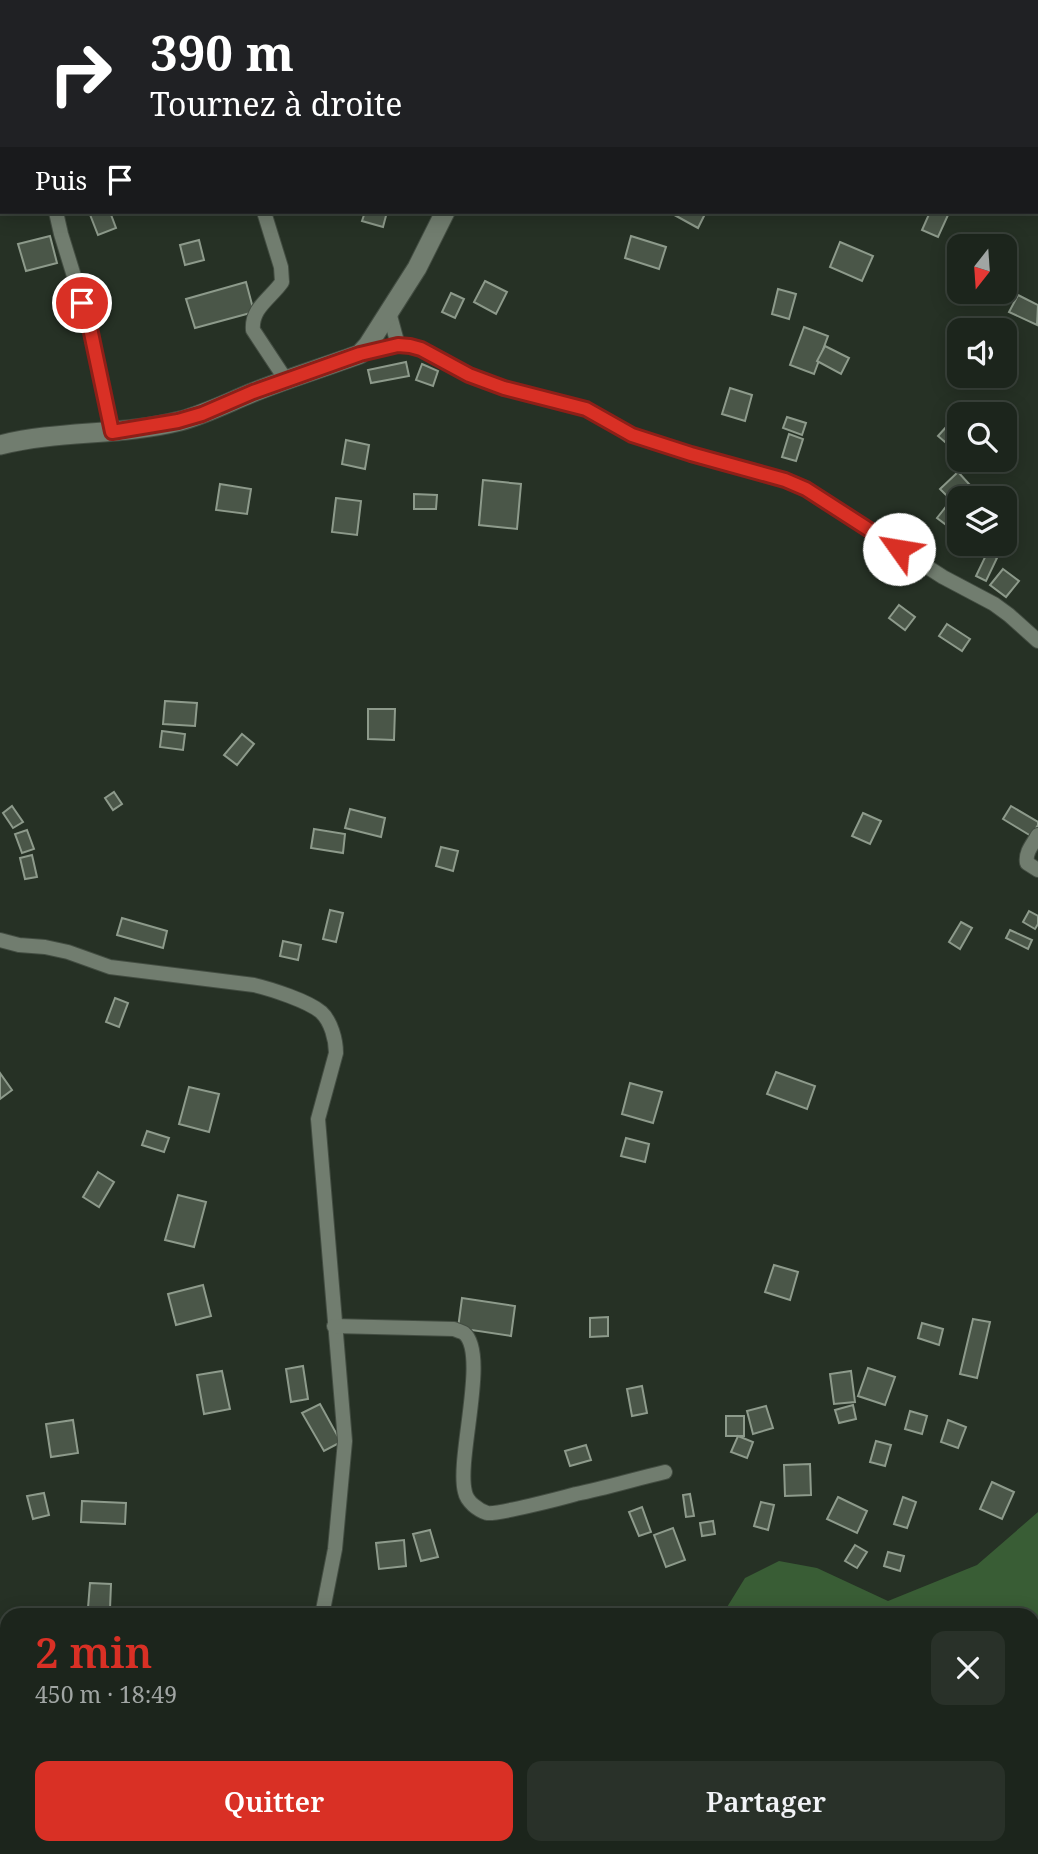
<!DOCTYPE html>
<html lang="fr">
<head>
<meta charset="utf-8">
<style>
  :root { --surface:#1c251c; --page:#293129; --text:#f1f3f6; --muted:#a0a5a3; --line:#3a423b; --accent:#d93025 }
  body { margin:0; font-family:"Noto Serif",serif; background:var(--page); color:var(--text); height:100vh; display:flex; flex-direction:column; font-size:26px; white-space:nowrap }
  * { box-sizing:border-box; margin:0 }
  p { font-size:23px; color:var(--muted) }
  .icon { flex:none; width:38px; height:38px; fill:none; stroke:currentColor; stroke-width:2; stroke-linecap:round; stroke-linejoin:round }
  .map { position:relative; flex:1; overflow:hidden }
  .panel { position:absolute; left:0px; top:1608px; width:1040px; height:247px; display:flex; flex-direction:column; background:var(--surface); border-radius:21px 21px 0 0; box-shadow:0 4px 18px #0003,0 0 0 2px var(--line) }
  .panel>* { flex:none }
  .banner { position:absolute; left:0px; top:0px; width:1040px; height:214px; box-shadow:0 4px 18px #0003,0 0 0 2px var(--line); background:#202124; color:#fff; overflow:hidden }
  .needle { width:46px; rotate:197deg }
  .tools { position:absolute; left:947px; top:234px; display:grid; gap:14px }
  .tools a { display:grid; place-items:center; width:70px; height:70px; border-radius:14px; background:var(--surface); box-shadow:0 4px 18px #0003,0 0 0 2px var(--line); font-size:35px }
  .pin { position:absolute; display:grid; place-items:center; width:60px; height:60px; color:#fff; margin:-30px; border:4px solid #fff; border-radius:50%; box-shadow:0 2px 7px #0007 }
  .me { position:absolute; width:77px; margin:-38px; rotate:302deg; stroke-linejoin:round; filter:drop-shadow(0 0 5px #0008) }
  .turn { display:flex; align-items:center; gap:24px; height:147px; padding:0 35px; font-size:32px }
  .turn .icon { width:91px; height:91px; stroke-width:2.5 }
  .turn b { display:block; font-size:49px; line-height:60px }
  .then { display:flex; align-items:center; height:66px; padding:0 35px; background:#0003; gap:14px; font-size:26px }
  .round { display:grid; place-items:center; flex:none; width:74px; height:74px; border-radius:14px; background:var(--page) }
  .overview { display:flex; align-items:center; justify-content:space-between; height:119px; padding:0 35px }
  h1 { font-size:42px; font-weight:600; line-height:52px; color:var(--accent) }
  .action { display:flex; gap:14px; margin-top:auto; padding:14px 35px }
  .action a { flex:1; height:80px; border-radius:14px; background:var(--accent); color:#fff; font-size:28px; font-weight:600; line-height:80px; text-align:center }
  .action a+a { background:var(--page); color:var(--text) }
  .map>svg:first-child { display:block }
  .green { fill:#395d35 }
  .building { fill:#4a5648; stroke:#8d9a8b; stroke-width:2 }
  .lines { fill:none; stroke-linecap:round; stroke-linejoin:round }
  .street-casing { stroke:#434d42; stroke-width:16 }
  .secondary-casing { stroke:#434d42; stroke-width:21 }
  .street { stroke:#717d6f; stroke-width:14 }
  .secondary { stroke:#717d6f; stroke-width:19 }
  .route-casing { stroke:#8d1f18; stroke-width:18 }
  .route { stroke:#d93025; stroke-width:12 }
</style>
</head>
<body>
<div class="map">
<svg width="1038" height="1854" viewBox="0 0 1038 1854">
  <rect width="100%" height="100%" fill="#263125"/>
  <path class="green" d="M1038 1512V1854H860L859 1848H1032V1615H729L724 1612 745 1578 779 1561 817 1568 888 1601 977 1565Z"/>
  <g class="building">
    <path d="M89 212H110L116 228 98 235Z"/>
    <path d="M365 212H387L383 227 362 221Z"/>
    <path d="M669 212H706L698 228Z"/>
    <path d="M930 212H941L948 215 938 237 922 230Z"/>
    <path d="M50 236 57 263 26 271 18 244Z"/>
    <path d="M631 236 666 247 659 269 625 258Z"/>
    <path d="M199 240 204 260 185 265 180 245Z"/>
    <path d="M840 242 873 256 862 281 830 267Z"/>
    <path d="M485 281 507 292 496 314 474 302Z"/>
    <path d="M246 282 254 312 195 328 186 299Z"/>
    <path d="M778 289 796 294 789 319 772 314Z"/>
    <path d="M451 293 464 299 455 318 442 312Z"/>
    <path d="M1018 295 1038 305 1037 325 1009 312Z"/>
    <path d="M804 327 828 336 814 374 790 365Z"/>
    <path d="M825 346 849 358 841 374 817 361Z"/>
    <path d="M406 362 409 376 371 383 368 370Z"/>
    <path d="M422 364 438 371 433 386 416 380Z"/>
    <path d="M730 388 752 395 745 421 722 414Z"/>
    <path d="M787 417 806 423 802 435 783 428Z"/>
    <path d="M948 425 959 434V454L938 436Z"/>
    <path d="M789 434 803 439 796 461 782 457Z"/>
    <path d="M346 440 369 445 365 469 342 464Z"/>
    <path d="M958 472 969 484 951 500 940 489Z"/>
    <path d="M483 480 521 484 517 529 479 525Z"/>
    <path d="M220 484 251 489 247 514 216 510Z"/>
    <path d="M414 494 437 495 436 509H414Z"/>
    <path d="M336 498 361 501 357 535 332 532Z"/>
    <path d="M945 508 959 519V522L953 530 937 518Z"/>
    <path d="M987 553 997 558 986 581 976 576Z"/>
    <path d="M1003 569 1019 581 1006 597 990 585Z"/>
    <path d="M899 605 915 617 905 630 889 618Z"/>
    <path d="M947 624 970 639 962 651 939 636Z"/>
    <path d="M165 701 197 703 195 726 163 724Z"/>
    <path d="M368 709H395L394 740 368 739Z"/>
    <path d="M162 731 185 734 183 750 160 747Z"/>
    <path d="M242 734 254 744 237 765 224 755Z"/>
    <path d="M114 792 122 804 113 810 105 798Z"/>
    <path d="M12 806 23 822 13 828 3 813Z"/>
    <path d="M1011 806 1038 822V825L1031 836 1003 819Z"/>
    <path d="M350 809 385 818 381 837 345 828Z"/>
    <path d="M863 813 881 821 870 844 852 836Z"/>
    <path d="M314 829 345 834 343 853 311 848Z"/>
    <path d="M27 830 34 849 22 853 15 834Z"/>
    <path d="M441 847 458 851 453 871 436 866Z"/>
    <path d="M32 855 37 877 25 879 20 858Z"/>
    <path d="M330 910 343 913 336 942 323 939Z"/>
    <path d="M1029 911 1038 916V924L1035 929 1023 922Z"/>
    <path d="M122 918 167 931 163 948 117 935Z"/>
    <path d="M961 922 972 928 960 949 949 942Z"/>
    <path d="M1010 930 1032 940 1028 949 1006 938Z"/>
    <path d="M283 941 301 945 298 960 280 956Z"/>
    <path d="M115 998 128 1003 119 1027 106 1022Z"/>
    <path d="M776 1072 815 1086 807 1109 767 1094Z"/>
    <path d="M0 1073 12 1090 0 1099Z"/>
    <path d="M630 1083 662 1092 653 1123 622 1114Z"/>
    <path d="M189 1087 219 1094 209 1132 179 1124Z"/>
    <path d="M147 1131 169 1138 164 1152 142 1145Z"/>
    <path d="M626 1138 649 1144 645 1162 621 1156Z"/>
    <path d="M98 1172 114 1182 99 1207 83 1197Z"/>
    <path d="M178 1195 206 1202 194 1247 165 1240Z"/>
    <path d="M774 1265 798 1272 790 1300 765 1292Z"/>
    <path d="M203 1285 211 1316 176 1325 168 1294Z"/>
    <path d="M462 1298 515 1306 511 1336 458 1328Z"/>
    <path d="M608 1317V1336L590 1337V1318Z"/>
    <path d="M973 1319 990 1322 977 1378 960 1374Z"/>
    <path d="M922 1323 943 1329 939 1345 918 1338Z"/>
    <path d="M303 1366 308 1399 291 1402 286 1369Z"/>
    <path d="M868 1368 895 1377 885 1405 858 1396Z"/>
    <path d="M222 1371 230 1409 204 1414 197 1375Z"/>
    <path d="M851 1371 855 1402 834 1404 830 1374Z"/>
    <path d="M642 1386 647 1413 632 1416 627 1389Z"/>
    <path d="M320 1404 341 1442 324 1451 302 1413Z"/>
    <path d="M853 1405 856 1419 839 1423 835 1410Z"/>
    <path d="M766 1406 773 1428 753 1434 747 1411Z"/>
    <path d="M910 1411 927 1416 922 1434 905 1429Z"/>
    <rect x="726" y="1416" width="18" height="20"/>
    <path d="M73 1420 78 1453 51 1457 46 1424Z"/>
    <path d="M948 1420 966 1427 958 1448 941 1442Z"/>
    <path d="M738 1436 753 1442 747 1458 731 1452Z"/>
    <path d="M876 1441 891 1445 885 1466 870 1462Z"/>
    <path d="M586 1445 591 1460 570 1466 565 1451Z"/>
    <path d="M810 1464 811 1495 785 1496 784 1465Z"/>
    <path d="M992 1482 1014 1492 1002 1519 980 1509Z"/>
    <path d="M44 1493 49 1515 33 1519 27 1496Z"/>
    <path d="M690 1494 694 1516 686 1517 683 1495Z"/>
    <path d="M838 1497 867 1511 857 1533 827 1519Z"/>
    <path d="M903 1497 916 1502 907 1528 894 1524Z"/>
    <path d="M82 1501 126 1503 125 1524 81 1522Z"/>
    <path d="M761 1502 774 1505 768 1530 754 1526Z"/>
    <path d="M642 1507 651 1532 639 1536 629 1512Z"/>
    <path d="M713 1521 715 1534 702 1536 700 1523Z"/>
    <path d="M673 1528 685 1560 666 1567 654 1535Z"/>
    <path d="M430 1530 438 1557 421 1561 413 1534Z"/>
    <path d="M404 1540 406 1566 379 1569 376 1543Z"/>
    <path d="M855 1545 867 1552 857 1568 845 1561Z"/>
    <path d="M888 1552 904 1556 900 1571 884 1566Z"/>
    <path d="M90 1583 111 1584 110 1609 88 1608Z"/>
  </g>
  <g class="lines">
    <g class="street-casing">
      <g id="street">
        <path d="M204 0 205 2"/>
        <path d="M504 2 505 0"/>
        <path d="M0 82 2 86"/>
        <path d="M56 212 61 234 90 328 112 432"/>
        <path d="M264 212 281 267 282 282C271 298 251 308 253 330L286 380"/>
        <path d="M389 312 398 345"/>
        <path d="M360 354 398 345 410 346 421 349 469 375 504 388 586 409 632 435 691 454 785 480 806 489 943 577 994 604 1009 615 1038 641"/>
        <path d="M1038 835C1033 844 1025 852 1027 863L1038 870"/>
        <path d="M0 940 19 945 45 947 68 952 110 967 254 985C271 989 308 1001 321 1012 331 1021 336 1040 336 1053L318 1119 345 1441 335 1549 322 1615"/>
        <path d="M334 1326 454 1329C456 1330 463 1332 464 1333 489 1354 456 1459 465 1492 467 1502 478 1510 487 1513 496 1515 562 1498 576 1494 606 1488 635 1479 665 1472"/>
        <path d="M291 1854V1848"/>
      </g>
    </g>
    <g class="secondary-casing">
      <g id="secondary">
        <path d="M534 2 535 0"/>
        <path d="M0 445C59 430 121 436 180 421 206 414 229 402 254 392 289 378 325 367 360 354L368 345 417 268 445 212"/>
      </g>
    </g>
    <use href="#street" class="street"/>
    <use href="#secondary" class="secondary"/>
  </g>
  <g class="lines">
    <g class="route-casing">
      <path id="route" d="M82 303 90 328 112 432 178 421 202 414 253 392 360 354 398 345 410 346 421 349 469 375 504 388 586 409 632 435 691 454 785 480 806 489 899 549"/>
    </g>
    <use href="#route" class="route"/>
  </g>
</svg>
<div class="tools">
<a><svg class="needle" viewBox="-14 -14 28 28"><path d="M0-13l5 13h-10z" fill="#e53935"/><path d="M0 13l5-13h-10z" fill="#a0a5a3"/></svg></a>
<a><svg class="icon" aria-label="sound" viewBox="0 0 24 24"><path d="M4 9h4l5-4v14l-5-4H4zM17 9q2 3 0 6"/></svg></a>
<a><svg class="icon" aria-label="search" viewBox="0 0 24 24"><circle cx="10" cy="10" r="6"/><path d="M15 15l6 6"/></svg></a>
<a><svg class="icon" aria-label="layers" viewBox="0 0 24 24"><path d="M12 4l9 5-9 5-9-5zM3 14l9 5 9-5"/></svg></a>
</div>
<div class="pin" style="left:82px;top:303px;background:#d93025"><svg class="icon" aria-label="arrive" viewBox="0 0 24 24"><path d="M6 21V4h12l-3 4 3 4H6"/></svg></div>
<svg class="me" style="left:899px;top:549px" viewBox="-20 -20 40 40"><circle r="19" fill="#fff"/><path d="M0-13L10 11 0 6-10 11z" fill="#d93025"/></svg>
<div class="banner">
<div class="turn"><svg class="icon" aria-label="right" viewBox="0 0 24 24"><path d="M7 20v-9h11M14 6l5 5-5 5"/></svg><div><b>390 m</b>Tournez à droite</div></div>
<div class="then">Puis<svg class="icon" aria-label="arrive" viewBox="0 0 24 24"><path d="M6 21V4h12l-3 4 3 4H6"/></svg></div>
</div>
<section class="panel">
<div class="overview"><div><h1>2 min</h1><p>450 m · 18:49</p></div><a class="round"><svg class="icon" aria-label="close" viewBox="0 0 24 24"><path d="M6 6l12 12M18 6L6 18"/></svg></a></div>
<div class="action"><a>Quitter</a><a>Partager</a></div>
</section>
</div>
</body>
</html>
